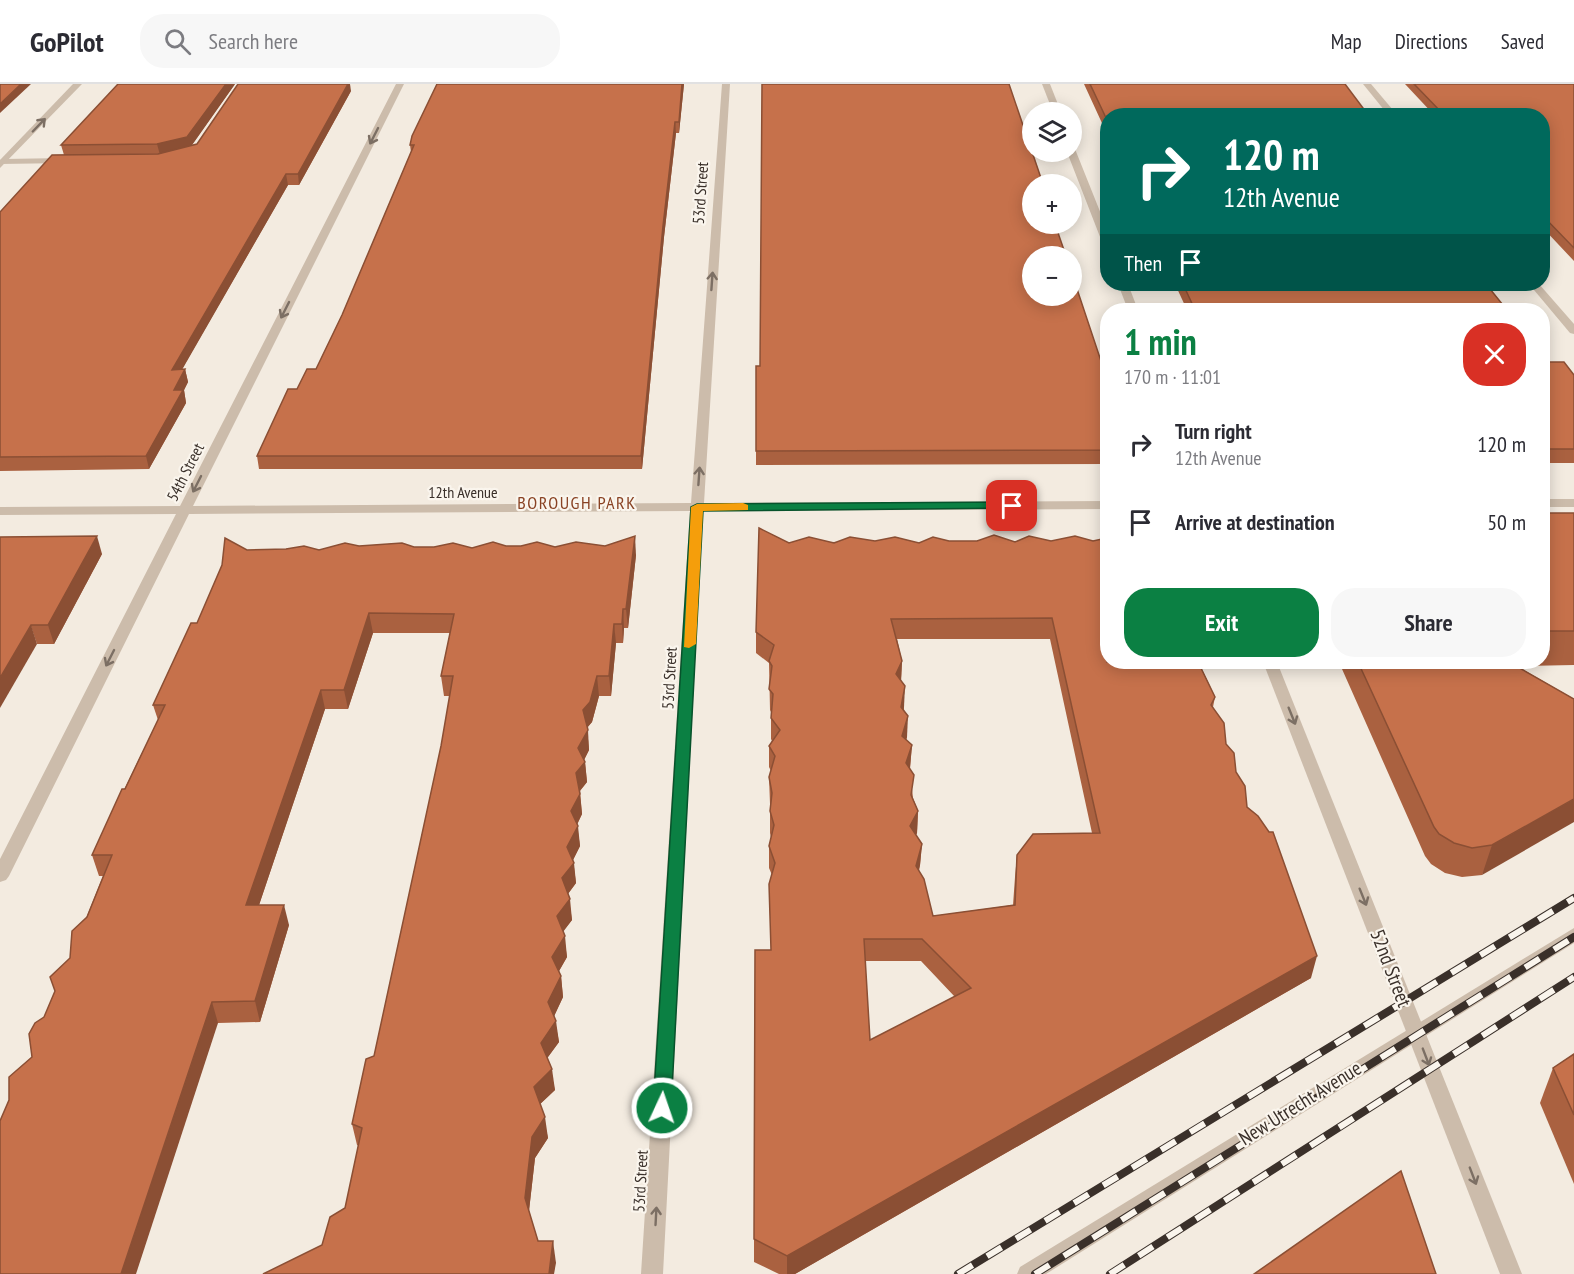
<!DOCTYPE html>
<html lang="en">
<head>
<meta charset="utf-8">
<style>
  :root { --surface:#fff; --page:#f7f7f7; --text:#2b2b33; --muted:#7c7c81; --line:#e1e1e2; --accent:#0b8043 }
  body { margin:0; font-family:"PT Sans Narrow",sans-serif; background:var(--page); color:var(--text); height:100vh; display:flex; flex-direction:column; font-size:22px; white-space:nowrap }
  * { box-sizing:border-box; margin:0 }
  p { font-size:20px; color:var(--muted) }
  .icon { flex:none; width:33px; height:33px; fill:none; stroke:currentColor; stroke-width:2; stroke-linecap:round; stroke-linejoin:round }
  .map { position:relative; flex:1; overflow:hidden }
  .details { position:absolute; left:1100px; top:219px; width:450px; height:366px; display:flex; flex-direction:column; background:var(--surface); border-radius:24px; box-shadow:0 3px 15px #0003 }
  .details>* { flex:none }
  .top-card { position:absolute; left:1100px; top:24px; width:450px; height:183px; border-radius:24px; box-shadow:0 3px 15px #0003; background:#00695c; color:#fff; overflow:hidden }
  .controls { position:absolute; left:1022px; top:18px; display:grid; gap:12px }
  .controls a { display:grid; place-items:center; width:60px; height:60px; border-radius:50%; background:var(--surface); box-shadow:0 3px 15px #0003; font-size:30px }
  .pin { position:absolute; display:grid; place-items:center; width:51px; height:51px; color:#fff; margin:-26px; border-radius:12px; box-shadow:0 3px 9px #0006 }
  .me { position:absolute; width:66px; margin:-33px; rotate:3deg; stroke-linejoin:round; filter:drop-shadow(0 0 4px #0008) }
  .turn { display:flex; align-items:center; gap:21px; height:126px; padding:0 24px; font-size:27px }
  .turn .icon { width:78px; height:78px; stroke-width:2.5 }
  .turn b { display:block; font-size:42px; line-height:51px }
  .then { display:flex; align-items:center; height:57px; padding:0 24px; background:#0003; gap:12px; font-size:22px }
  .round { display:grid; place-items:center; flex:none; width:63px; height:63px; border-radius:24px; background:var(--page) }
  .head { display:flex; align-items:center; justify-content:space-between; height:102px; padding:0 24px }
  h1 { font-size:36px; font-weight:800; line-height:45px; color:var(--accent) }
  .primary-button { display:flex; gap:12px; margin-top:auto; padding:12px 24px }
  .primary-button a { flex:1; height:69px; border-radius:24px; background:var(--accent); color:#fff; font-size:24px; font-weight:800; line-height:69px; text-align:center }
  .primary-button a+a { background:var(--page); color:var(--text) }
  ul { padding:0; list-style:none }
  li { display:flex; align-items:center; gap:18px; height:78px; padding:0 24px }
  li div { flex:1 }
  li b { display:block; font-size:22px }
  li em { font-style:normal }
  header { display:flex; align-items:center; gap:36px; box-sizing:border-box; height:84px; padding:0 30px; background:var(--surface); border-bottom:2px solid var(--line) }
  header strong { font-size:28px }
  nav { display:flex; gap:33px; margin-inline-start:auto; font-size:21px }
  .search { width:420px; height:54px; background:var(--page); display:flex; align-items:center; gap:15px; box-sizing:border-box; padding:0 21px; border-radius:24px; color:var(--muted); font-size:22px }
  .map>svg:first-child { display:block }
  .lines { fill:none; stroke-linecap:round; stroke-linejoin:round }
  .service { fill:#ccbcab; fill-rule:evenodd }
  .minor { fill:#ccbcab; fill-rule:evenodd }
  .tertiary { fill:#ccbcab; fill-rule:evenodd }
  .rail-casing { stroke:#3a302a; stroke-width:8 }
  .rail { stroke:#faf5ed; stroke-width:6; stroke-dasharray:17; stroke-linecap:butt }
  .wall { fill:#aa6140; fill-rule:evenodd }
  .shaded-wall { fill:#8b4f34 }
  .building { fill:#c6714b; stroke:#8b4f34; stroke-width:1.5; fill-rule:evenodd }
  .oneway { stroke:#7c6f64 }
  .route { fill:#0b8043; stroke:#07532c; stroke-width:1.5 }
  .slow { fill:#f59e0b }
  .labels { text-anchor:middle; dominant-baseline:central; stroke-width:4.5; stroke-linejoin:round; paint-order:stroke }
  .street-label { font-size:16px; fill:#3a302a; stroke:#faf5ed }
  .neighbourhood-label { font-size:18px; letter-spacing:1.5px; fill:#894223; stroke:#faf5ed }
  .near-street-label { font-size:20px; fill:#3a302a; stroke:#faf5ed }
</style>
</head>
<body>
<header>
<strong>GoPilot</strong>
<div class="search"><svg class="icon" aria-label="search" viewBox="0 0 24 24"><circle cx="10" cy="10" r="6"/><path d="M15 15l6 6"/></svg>Search here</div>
<nav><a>Map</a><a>Directions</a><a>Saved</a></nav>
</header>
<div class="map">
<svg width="1574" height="1190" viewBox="0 0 1574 1190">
  <rect width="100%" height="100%" fill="#f3ebe0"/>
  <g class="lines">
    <path class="service" d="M65 74 70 77 68 79 0 80V76L3 75Z"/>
    <g class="minor">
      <path d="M73 0H82L0 84V76Z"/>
      <path d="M396 0H404L193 422 691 419 722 0H730L704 419 1107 417V425L703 427 663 1190H641L690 427 189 430 9 792 6 796 0 798V775L176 430 0 431V423L180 422Z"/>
      <path d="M1042 0H1050L1061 28H1053Z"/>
      <path d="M1363 0H1371L1398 32H1389Z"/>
      <path d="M1071 62 1075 65 1107 145V161L1102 158 1067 68H1071Z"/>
      <path d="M1118 200H1128L1138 226H1128Z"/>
      <path d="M1529 200H1539L1574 240V250L1570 249Z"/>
      <rect x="1542" y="415" width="32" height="8"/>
      <path d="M1263 578H1277L1522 1190H1500Z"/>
    </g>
    <path class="tertiary" d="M1574 844V859L1046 1190H1017L1020 1183Z"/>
    <g class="rail-casing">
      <g id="rail">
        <path d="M958 1190 1574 814"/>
        <path d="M1035 1190 1574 853"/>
        <path d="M1110 1190 1574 893"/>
      </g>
    </g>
    <use href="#rail" class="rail"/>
  </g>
  <g class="wall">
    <path d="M235 0 191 62 351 7 299 101H288L182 285H185L188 298 184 306 186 319 149 385 0 387V128L64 71 61 61Z"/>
    <path d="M684 0 679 49H676L664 153 642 385H259L257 372 297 305 316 285 342 231 411 68 410 61Z"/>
    <path d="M1084 0H1345L1107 32V50Z"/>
    <path d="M1405 0H1574V177L1542 143V32H1435Z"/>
    <path d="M1175 200H1486L1507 226H1187Z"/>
    <path d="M1542 271 1548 278 1574 291V379H1542Z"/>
    <path d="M1107 280V380L756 381V282Z"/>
    <path d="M1542 429H1574V581L1517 582 1574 615 1482 791 1462 793 1445 789 1431 780 1425 772 1342 585 1344 578H1542Z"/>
    <path d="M0 453 102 470 54 560H37Z"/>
    <path d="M875 457 919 459 949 457H977L1107 578H1204L1203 583H1201L1215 613 1213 623 1236 688 1247 723 1311 894 795 1190H779L754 1178V1155L771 866 772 791 769 784V762L771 754 770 749V720L769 693 771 687 769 683V662L772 657 771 655V628L770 626 769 579 756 569V548L789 459ZM897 555H1050L1092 749 1017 771 1015 793 1013 821 933 832 919 787 920 781 922 760 916 751 917 749 918 727 913 714 910 685 912 661 906 656 907 653 901 597 902 577ZM865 877H921L955 913 870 956Z"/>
    <path d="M359 462 472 464 506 462 555 463 636 471 628 544H624L623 559H616L611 612H599L592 638 587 644 589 666 584 676 585 678 587 698 580 707 582 730 577 741 580 762 573 776 576 799 568 810 572 836 563 847 567 873 559 887 561 892 563 913 554 932 559 958 547 974 555 1006 540 1020 548 1054 535 1074 529 1127 538 1157 556 1179 322 1161 345 1124 359 1062 357 1061 352 1040 374 972 441 662 450 612H444L441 592 450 549H373L348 625H325L259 821 289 841 260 938 218 939 32 973 70 874 103 792H99L92 771 158 636 153 621 197 539 247 466H319Z"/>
    <path d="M1574 970V1100L1540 1019 1553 984Z"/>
  </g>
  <g class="shaded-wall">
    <path d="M21 0H31L0 29V20Z"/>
    <path d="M226 0H235L190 64 160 71 157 60Z"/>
    <path d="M348 0H350L351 7 299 101 298 90Z"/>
    <path d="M682 0H684L679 49V38Z"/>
    <path d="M675 38 676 49 664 153 642 385 641 372 663 142Z"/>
    <path d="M286 90 288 101 175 298 172 286Z"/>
    <path d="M185 285 188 298 184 306 186 319 149 385 146 372 174 306Z"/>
    <path d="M97 452 102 470 54 560 48 541Z"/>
    <path d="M635 452 636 471 628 544 626 525Z"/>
    <path d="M623 525 624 544 623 559 622 540Z"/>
    <path d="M369 529 373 549 348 625 344 606Z"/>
    <path d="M614 540 616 559 611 612 609 592Z"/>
    <path d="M31 541 37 560 0 624V594Z"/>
    <path d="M902 577 901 597 896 590Z"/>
    <path d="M597 592 599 612 592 638 585 646 583 626Z"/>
    <path d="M905 602 904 623 900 644 901 623Z"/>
    <path d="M321 606 325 625 252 842 246 821Z"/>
    <path d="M908 632 907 653 901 673 902 652Z"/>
    <path d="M588 646 589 666 580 684 578 664Z"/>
    <path d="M912 661 910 683 905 701 906 679Z"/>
    <path d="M585 678 587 698 578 709 576 689Z"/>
    <path d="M580 710 582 730 573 748 571 727Z"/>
    <path d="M1574 715V738L1482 791 1492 761Z"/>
    <path d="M918 727 917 749 909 763 910 742Z"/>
    <path d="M578 742 580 762 569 784 567 763Z"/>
    <path d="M922 760 920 781 914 804 916 782Z"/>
    <path d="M574 779 576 799 564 815 562 794Z"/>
    <path d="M570 815 572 836 560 852 557 832Z"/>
    <path d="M284 821 289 841 260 938 255 917Z"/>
    <path d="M565 852 567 873 555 894 552 873Z"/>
    <path d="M1317 872 1311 894 795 1190H787V1172Z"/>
    <path d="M561 892 563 913 551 939 548 918Z"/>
    <path d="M212 918 218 939 136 1190H121Z"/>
    <path d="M556 937 559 958 543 980 541 959Z"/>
    <path d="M552 985 555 1006 536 1024 534 1003Z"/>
    <path d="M545 1033 548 1054 535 1074 528 1135 525 1114 532 1053Z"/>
    <path d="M553 1157 556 1179 554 1190H549Z"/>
  </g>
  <g class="building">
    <path d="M0 0H21L0 20Z"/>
    <path d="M118 0H226L187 53 157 60 61 61Z"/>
    <path d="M238 0H348L298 90H286L172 286 185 285 174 306H183L146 372 0 373V128L52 71 158 70 197 60Z"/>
    <path d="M437 0H682L679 38H675L663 142 641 372H257L288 305H297L307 285H316L342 231 414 61H410L412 52Z"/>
    <path d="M762 0H1009L1043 100H1032V140H1055L1066 172H1032V212H1071V187L1102 280H1107V366L756 367V282H760Z"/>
    <path d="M1090 0H1345L1369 32H1107V36Z"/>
    <path d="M1414 0H1574V164L1542 131V32H1445Z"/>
    <path d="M1183 200H1486L1507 226H1195Z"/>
    <path d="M1542 271 1548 278H1564L1574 291V365H1542Z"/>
    <rect x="1542" y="429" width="32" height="118"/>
    <path d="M759 444 789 459 809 453 834 459 850 453 875 457 895 453 919 459 933 453 949 457H977L994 451 1015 458 1029 452 1051 457 1075 452 1093 457 1107 454V578H1198L1215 613 1211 621 1224 639 1226 660 1234 669 1236 688 1245 702 1247 723 1258 732 1269 748H1273L1317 872 787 1172 754 1155 755 866H771L769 800 775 779 769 762 774 741 770 727 772 709 769 693 775 672 769 662 780 646 771 634 773 610 769 605 772 582 769 577 774 561 756 548ZM1052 534 1100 749 1033 750 1017 771 1015 821 933 832 924 795 916 782 922 760 910 742 918 727 911 711 914 691 906 679 912 661 902 652 908 632 901 623 905 602 896 590 902 577 891 535ZM864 855H922L971 904 870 956Z"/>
    <path d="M97 452 48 541H31L0 594V453Z"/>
    <path d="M635 452 626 525H623L622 540H614L609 592H597L590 618 583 626 588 646 578 664 585 678 576 689 580 710 571 727 578 742 567 763 574 779 562 794 570 815 557 832 565 852 552 873 561 892 548 918 556 937 541 959 552 985 534 1003 545 1033 532 1053 525 1114 538 1157H553L549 1190H263L322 1161 330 1133 345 1124 362 1044 352 1040 366 975 374 972 441 662 453 592H441L454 530 369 529 344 606H321L246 821H284L255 917 212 918 121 1190H0V1037L9 1016V993L32 973 29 950 35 939 44 933 55 907 50 893 70 874 72 847 87 833 112 771H92L122 705H125L165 621H153L191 539H197L222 481 225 454 247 466 286 465 304 462 319 466 345 459 359 462 402 459 414 463H434L453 459 472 464 493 458 506 462H521L537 458 555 463 576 458 605 462Z"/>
    <path d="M1358 578H1509L1574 615V715L1492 761 1472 764 1454 759 1439 750 1434 743Z"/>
    <path d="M1574 970V1031L1553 984Z"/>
    <path d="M1401 1087 1436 1190H1254Z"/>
  </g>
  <defs><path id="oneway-shaft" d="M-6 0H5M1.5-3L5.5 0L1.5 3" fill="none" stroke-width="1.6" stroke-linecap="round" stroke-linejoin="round" transform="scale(1.5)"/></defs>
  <g class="oneway">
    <use href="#oneway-shaft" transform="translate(39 41) rotate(-46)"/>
    <use href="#oneway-shaft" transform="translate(374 52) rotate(117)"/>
    <use href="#oneway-shaft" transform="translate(712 197) rotate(-86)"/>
    <use href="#oneway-shaft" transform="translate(285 226) rotate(117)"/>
    <use href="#oneway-shaft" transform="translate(699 392) rotate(-86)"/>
    <use href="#oneway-shaft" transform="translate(197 400) rotate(117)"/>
    <use href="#oneway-shaft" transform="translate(110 574) rotate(117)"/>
    <use href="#oneway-shaft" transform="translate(1292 632) rotate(68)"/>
    <use href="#oneway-shaft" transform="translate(1363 813) rotate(68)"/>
    <use href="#oneway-shaft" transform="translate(1426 973) rotate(69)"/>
    <use href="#oneway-shaft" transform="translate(1473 1092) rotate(69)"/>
    <use href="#oneway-shaft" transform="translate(656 1132) rotate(-87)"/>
  </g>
  <path class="route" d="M1012 418 1018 422 1016 424 703 427 671 1024 669 1029 662 1031 656 1029 653 1024 691 423 697 420Z"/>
  <path class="slow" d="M743 419 748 421V426L703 427 696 560 689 564 684 563 691 423 697 420Z"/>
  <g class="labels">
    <g class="street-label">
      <text transform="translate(700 109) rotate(-86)">53rd Street</text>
      <text transform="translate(185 388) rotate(-63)">54th Street</text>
      <text x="463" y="408">12th Avenue</text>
      <text transform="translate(669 594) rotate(-87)">53rd Street</text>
      <text transform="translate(640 1097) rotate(-87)">53rd Street</text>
    </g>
    <g class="neighbourhood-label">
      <text x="577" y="418">BOROUGH PARK</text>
    </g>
    <g class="near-street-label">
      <text transform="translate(1391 884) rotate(69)">52nd Street</text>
      <text transform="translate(1300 1019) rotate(-32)">New Utrecht Avenue</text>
    </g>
  </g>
</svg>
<div class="controls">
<a><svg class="icon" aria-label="layers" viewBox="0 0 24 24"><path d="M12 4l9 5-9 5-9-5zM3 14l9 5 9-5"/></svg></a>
<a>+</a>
<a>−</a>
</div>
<div class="pin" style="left:1012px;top:422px;background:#d93025"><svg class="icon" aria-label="arrive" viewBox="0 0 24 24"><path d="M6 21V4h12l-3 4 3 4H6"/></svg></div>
<svg class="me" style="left:662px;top:1024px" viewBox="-20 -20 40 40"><circle r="17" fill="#0b8043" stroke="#fff" stroke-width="3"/><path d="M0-11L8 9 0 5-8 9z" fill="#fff"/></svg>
<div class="top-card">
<div class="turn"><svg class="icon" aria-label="right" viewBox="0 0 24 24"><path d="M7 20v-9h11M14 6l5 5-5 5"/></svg><div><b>120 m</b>12th Avenue</div></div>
<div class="then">Then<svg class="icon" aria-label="arrive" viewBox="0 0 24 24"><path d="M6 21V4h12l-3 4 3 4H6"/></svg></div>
</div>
<section class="details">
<div class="head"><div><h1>1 min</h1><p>170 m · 11:01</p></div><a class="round" style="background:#d93025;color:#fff"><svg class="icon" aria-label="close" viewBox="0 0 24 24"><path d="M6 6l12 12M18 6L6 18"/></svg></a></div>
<ul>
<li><svg class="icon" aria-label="right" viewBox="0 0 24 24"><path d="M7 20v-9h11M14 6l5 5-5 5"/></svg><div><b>Turn right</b><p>12th Avenue</p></div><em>120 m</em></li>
<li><svg class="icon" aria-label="arrive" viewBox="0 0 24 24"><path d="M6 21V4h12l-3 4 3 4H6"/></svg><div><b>Arrive at destination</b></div><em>50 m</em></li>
</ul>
<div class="primary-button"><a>Exit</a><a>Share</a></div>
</section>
</div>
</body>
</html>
